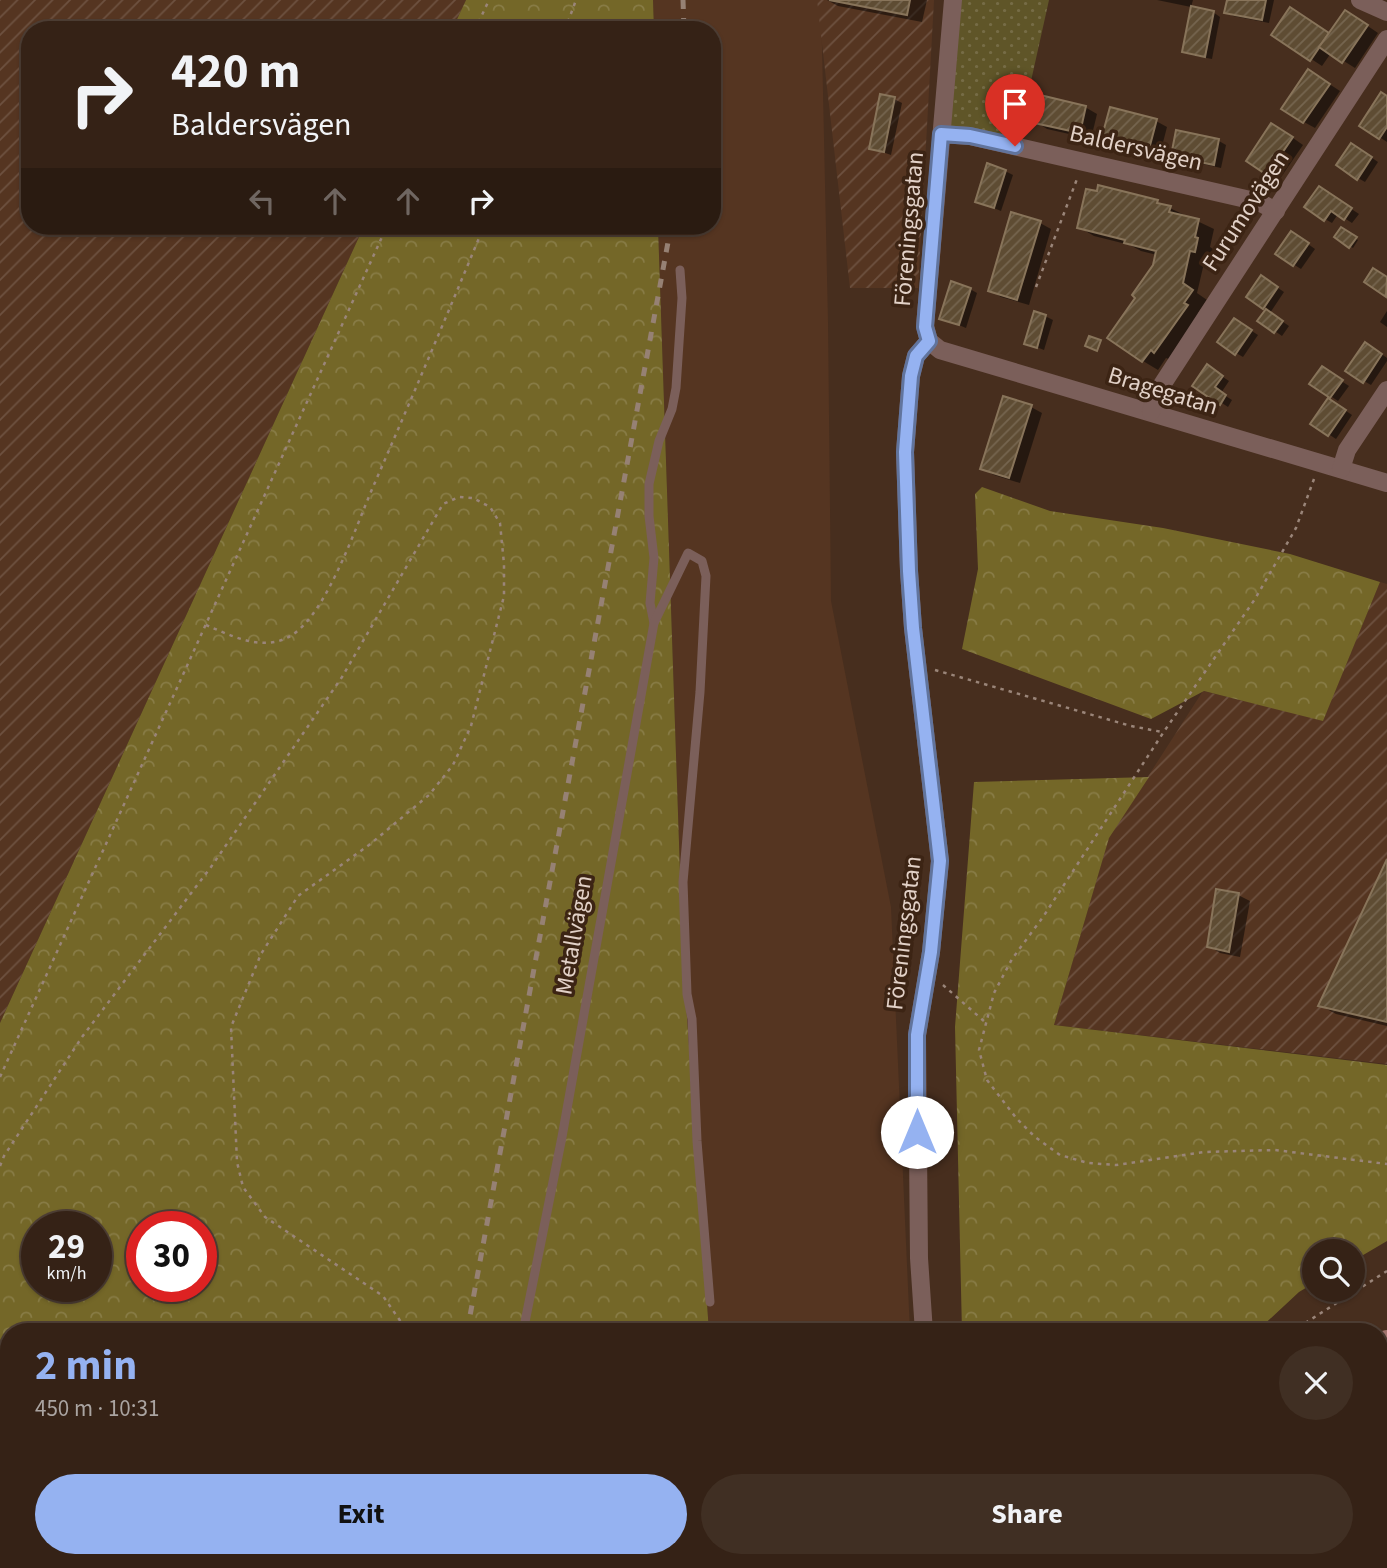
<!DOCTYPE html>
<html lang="en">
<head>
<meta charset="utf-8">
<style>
  :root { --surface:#352216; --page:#402f23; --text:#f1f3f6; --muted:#aaa4a1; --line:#4f3f35; --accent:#95b2f1 }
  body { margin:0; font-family:"Source Sans 3",sans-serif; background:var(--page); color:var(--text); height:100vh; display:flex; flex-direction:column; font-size:26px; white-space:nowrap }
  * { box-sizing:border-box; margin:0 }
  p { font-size:23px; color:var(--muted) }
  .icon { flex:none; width:38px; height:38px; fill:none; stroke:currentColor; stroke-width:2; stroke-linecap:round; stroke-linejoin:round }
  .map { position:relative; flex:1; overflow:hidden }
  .side { position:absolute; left:0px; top:1323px; width:1388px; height:245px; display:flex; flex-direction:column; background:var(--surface); border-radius:28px 28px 0 0; box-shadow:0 2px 5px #0004,0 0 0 2px var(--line) }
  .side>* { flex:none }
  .guide { position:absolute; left:21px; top:21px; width:700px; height:214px; border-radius:28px; box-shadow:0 2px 5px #0004,0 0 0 2px var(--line); background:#352216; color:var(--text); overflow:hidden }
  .tools { position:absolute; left:1302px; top:1239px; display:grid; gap:14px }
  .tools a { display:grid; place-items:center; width:63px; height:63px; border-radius:50%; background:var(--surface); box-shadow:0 2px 5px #0004,0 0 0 2px var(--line); font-size:35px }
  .speed { position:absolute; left:21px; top:1211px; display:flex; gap:14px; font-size:35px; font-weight:700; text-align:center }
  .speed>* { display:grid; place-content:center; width:91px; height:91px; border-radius:50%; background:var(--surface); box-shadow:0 2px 5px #0004,0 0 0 2px var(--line); line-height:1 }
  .speed small { font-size:18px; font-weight:400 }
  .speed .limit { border:10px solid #d22; background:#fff; color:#111 }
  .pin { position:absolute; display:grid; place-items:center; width:60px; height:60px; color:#fff; margin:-72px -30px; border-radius:50% 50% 50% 0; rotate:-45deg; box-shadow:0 0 7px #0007 }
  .pin .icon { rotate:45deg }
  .me { position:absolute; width:77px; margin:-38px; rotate:0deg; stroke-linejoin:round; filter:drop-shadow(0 0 5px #0008) }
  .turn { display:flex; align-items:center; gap:24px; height:147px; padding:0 35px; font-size:32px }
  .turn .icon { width:91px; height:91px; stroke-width:2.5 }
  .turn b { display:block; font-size:49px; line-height:60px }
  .lanes { display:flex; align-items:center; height:66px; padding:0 35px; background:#0003; justify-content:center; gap:35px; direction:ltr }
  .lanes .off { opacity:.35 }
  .round { display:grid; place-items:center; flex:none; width:74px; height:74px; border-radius:37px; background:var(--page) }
  .head { display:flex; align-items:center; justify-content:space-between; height:119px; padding:0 35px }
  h1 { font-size:42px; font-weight:700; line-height:52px; color:var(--accent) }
  .action { display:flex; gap:14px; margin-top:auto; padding:14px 35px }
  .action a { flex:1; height:80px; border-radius:42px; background:var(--accent); color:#111; font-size:28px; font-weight:700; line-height:80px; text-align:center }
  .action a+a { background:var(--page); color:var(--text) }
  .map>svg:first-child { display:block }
  .built { fill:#553521 }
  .industrial { fill:url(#industrial-furrows) }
  .grass { fill:url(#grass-dots) }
  .forest { fill:url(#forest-crowns); fill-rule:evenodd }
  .shadow { fill:#0007 }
  .building { fill:url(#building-hatch); stroke:#88745a; stroke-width:2 }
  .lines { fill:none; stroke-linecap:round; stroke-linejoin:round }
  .path { stroke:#9a8579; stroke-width:2.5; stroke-dasharray:3.5 5; stroke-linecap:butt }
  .lane { stroke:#7b5f5a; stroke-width:9 }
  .street { stroke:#7b5f5a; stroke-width:18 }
  .secondary { stroke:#a1756e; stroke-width:18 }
  .rail { stroke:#968174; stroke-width:5; stroke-dasharray:9 9; stroke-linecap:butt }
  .route-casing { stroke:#61749d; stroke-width:18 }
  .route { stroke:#95b2f1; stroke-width:12 }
  .labels { text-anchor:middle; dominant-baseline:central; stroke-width:7; stroke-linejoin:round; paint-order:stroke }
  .street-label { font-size:24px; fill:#e2d1c7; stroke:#3c2414 }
</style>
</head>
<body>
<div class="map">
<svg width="1387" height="1568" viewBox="0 0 1387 1568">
  <defs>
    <pattern id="industrial-furrows" width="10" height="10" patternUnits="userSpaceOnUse" patternTransform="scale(1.75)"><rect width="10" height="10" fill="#553521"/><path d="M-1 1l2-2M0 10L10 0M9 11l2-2" fill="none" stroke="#6d5140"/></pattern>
    <pattern id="grass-dots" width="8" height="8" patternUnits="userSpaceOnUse" patternTransform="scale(1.75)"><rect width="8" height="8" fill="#5f5528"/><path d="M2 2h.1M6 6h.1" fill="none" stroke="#766c46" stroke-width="1.8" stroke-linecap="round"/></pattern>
    <pattern id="forest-crowns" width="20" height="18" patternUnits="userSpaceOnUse" patternTransform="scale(1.75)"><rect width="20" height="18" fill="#746728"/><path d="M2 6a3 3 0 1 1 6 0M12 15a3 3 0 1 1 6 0" fill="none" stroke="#887c46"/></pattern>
    <pattern id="building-hatch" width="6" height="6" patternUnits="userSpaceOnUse" patternTransform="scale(1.75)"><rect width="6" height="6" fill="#5e4c33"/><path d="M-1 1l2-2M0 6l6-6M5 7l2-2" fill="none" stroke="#75654f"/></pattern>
  </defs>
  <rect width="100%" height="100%" fill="#472e1e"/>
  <g class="built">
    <path d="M653 0H821L828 322 831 601 891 907 910 1332H709L683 960 658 226H712V30H654Z"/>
    <path d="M724 1559H922V1568H725Z"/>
  </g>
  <g class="industrial">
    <path d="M0 0H466L452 30H30V226H364L0 1023Z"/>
    <path d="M817 0H934L918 288H850Z"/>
    <path d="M1380 582 1387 584V1064L1054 1025 1109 837 1203 691 1323 720Z"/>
  </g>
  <path class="grass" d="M952 0H1049L1017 144 944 133Z"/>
  <g class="forest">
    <path d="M466 0H653L654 30H452Z"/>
    <path d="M364 226H658L683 960 709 1332H9V1559H449V1568H0V1023ZM37 1227H96V1286H37ZM142 1227H201V1286H142Z"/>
    <path d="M982 487 1050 511 1163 528 1290 554 1380 582 1323 721 1204 691 1151 719 962 649 978 569 975 494Z"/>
    <path d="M1149 777 1109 838 1054 1025 1387 1065V1241L1353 1261V1251H1314V1283L1299 1292 1256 1332H962L955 1027 974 782Z"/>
    <path d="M966 1559H1094L1092 1568H966Z"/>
  </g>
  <g class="shadow">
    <path d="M827 0H927L922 22 838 6Z"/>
    <path d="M1157 0H1193L1191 7Z"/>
    <path d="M1229 0H1274L1269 23 1233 16 1226 12Z"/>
    <path d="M1213 12 1220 17 1212 59 1191 55 1184 51Z"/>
    <path d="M1356 18 1378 33 1355 68 1331 53 1322 66 1273 34 1330 35Z"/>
    <path d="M1320 78 1340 91 1315 128 1304 122Z"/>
    <path d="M1387 98V142L1361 125Z"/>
    <path d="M894 99 902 103 891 155 871 148Z"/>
    <path d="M1085 107 1097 114 1091 139 1047 129 1036 122Z"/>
    <path d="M1156 121 1167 127 1159 158 1145 154 1144 158 1132 155 1103 139Z"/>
    <path d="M1283 131 1303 145 1279 180 1248 160Z"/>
    <path d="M1178 132 1219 141 1226 145 1221 168 1180 159 1173 155Z"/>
    <path d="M1359 149 1378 162 1365 182 1358 178Z"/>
    <path d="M1005 171 1013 175 1001 211 977 201Z"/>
    <path d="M1326 192 1359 214 1352 223 1338 214 1332 223 1325 219Z"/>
    <path d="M1157 202 1214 229 1210 247 1213 249 1210 260 1205 259 1197 293 1207 300 1198 313 1202 315 1171 360 1166 358 1158 370 1143 361 1138 298 1155 266 1157 255 1141 251 1130 245 1094 236 1079 227Z"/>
    <path d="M1040 223 1051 229 1029 305 1001 297 990 290Z"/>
    <path d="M1342 229 1358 240 1353 248 1336 237Z"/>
    <path d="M1298 237 1315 249 1301 269 1277 254Z"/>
    <path d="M1268 281 1284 292 1270 313 1289 326 1282 336 1260 321 1268 309 1248 296Z"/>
    <path d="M970 289 977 293 966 328 942 318Z"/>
    <path d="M1387 311V327L1380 322Z"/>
    <path d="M1045 316 1053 320 1044 350 1026 343Z"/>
    <path d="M1241 324 1258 335 1243 357 1236 353Z"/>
    <path d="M1373 348 1387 358V361L1371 385 1364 381Z"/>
    <path d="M1214 371 1229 381 1221 393 1232 400 1228 407 1195 385Z"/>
    <path d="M1329 373 1349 386 1338 401 1312 384Z"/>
    <path d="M1336 404 1352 415 1336 439 1313 424Z"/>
    <path d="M1031 407 1042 413 1020 483 994 475 982 469Z"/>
    <path d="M1387 863V1026L1336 1014 1321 1006Z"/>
    <path d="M1238 895 1250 901 1240 957 1220 953 1209 946Z"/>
  </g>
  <g class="building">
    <path d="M829 0H910L907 15Z"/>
    <path d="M1227 0H1266L1262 20 1224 13Z"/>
    <path d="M1191 6 1214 11 1205 57 1182 52Z"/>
    <path d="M1290 7 1329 33 1310 61 1271 35Z"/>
    <path d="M1345 10 1368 25 1342 63 1319 47Z"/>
    <path d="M1308 69 1330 84 1303 123 1281 109Z"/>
    <path d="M1381 92 1387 96V127L1379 139 1359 126Z"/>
    <path d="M880 94 895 97 884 152 869 149Z"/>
    <path d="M1040 95 1086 106 1080 133 1034 123Z"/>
    <path d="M1110 107 1157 119 1148 153 1133 149 1132 153 1119 149 1120 145 1101 140Z"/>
    <path d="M1271 123 1293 137 1267 175 1246 161Z"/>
    <path d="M1176 130 1219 139 1214 165 1171 156Z"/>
    <path d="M1351 143 1372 157 1357 180 1336 165Z"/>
    <path d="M987 163 1006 170 994 208 975 202Z"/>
    <path d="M1098 185 1158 200 1157 203 1171 206 1169 212 1199 219 1195 237 1198 238 1195 252 1190 251 1183 283 1193 290 1184 303 1188 305 1154 353 1151 350 1142 362 1107 338 1135 298 1132 295 1153 265 1156 251 1124 243 1125 240 1077 228 1086 189 1097 191Z"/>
    <path d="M1319 186 1352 208 1344 220 1331 211 1324 221 1304 207Z"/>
    <path d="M1011 212 1041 221 1017 300 988 291Z"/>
    <path d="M1341 227 1357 237 1349 248 1334 237Z"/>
    <path d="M1291 231 1309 243 1293 266 1275 254Z"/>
    <path d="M1373 268 1387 277 1386 297 1364 282Z"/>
    <path d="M1261 275 1278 287 1263 309 1246 297Z"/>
    <path d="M951 281 971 288 959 325 939 319Z"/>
    <path d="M1266 309 1283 321 1274 333 1257 321Z"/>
    <path d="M1034 311 1046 315 1037 348 1024 344Z"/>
    <path d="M1234 318 1252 330 1235 355 1217 342Z"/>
    <path d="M1089 336 1101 340 1097 351 1085 346Z"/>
    <path d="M1365 342 1382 354 1363 383 1345 371Z"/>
    <path d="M1207 364 1223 376 1215 387 1226 395 1220 405 1192 386Z"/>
    <path d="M1322 366 1343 380 1330 398 1309 384Z"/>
    <path d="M1003 396 1032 405 1009 478 980 469Z"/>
    <path d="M1328 398 1346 410 1328 436 1310 424Z"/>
    <path d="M1387 859V1022L1318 1006Z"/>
    <path d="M1216 889 1239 893 1229 952 1207 947Z"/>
  </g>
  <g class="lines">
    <g class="path">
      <path d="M475 30 489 0"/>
      <path d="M565 30 576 0"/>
      <path d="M1036 287 1077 179"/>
      <path d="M1314 479 1296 528 1255 599 1163 733 1043 917 1012 959 994 993 979 1050 987 1080 1017 1119 1035 1137 1060 1155 1088 1163 1116 1165 1204 1152 1275 1150 1387 1164"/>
      <path d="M206 625C232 636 264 653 292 635 327 613 356 526 373 487 411 400 448 313 484 226"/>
      <path d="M935 670 1131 726 1162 732"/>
      <path d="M943 985 985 1022"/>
      <path d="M0 1077 387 226"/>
      <path d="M0 1166 4 1156 82 1037 211 867 342 677 443 504 459 497 473 498 490 507 500 523 504 564V596L471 726 453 765 429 795 369 845 298 896 261 954 231 1027 237 1162 243 1187 265 1217 383 1296 401 1322 404 1332"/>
      <path d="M1291 1332 1387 1271"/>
      <path d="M381 1568 382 1559"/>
      <path d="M1112 1568 1115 1559"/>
    </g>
    <g class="lane">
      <path d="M654 623 650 603 654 558 649 516V484L659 441 672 409 676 388 682 298 680 270"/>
      <path d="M523 1332 562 1137 654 623 688 553 702 561 706 576 700 692 683 882 687 994 692 1019 697 1141 710 1302"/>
    </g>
    <g class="street">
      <path d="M1360 0 1387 12"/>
      <path d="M941 134 970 136 1259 202 1276 211"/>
      <path d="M929 341 940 350 1387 483"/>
      <path d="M929 341 925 326 953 0"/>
      <path d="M1151 412 1158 391 1387 39"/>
      <path d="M1341 469 1347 450 1387 390"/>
      <path d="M924 1332 919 1258 917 1035 931 952 940 861 913 628 909 571 905 452 911 376 916 356 929 341"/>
      <path d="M630 1559 635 1563"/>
      <path d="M938 1559 939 1568"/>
      <path d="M480 1568 482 1559"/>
    </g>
    <g class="secondary">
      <path d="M1379 1341 1387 1339"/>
      <path d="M1379 1368 1387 1372"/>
      <path d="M1379 1471 1387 1462"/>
      <path d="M1187 1568 1189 1559"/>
      <path d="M1286 1568 1296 1559"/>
    </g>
    <g class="rail">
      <path d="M683 0 684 30"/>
      <path d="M467 1332 671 226"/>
      <path d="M412 1568 414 1559"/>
    </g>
  </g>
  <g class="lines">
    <g class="route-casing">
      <path id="route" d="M917 1132V1035L931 952 940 861 913 628 909 571 905 452 911 376 916 356 929 341 925 327 941 134 970 136 1015 146"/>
    </g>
    <use href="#route" class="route"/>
  </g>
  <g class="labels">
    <g class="street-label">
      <text transform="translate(1136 148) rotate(13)">Baldersvägen</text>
      <text transform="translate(1246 211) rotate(-57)">Furumovägen</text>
      <text transform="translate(909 229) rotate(-85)">Föreningsgatan</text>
      <text transform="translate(1163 391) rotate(17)">Bragegatan</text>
      <text transform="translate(904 933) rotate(-83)">Föreningsgatan</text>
      <text transform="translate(574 935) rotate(-80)">Metallvägen</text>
    </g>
  </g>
</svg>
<div class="tools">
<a><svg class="icon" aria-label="search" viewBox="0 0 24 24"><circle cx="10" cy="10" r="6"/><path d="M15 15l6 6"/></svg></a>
</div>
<div class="speed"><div>29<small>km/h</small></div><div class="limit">30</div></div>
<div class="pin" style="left:1015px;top:146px;background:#d93025"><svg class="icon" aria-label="arrive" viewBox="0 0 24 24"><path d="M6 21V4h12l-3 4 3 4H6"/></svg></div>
<svg class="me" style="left:917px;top:1132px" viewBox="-20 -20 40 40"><circle r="19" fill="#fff"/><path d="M0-13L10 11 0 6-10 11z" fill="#95b2f1"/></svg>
<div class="guide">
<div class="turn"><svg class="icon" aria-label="right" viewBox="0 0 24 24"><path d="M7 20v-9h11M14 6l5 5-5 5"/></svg><div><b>420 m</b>Baldersvägen</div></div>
<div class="lanes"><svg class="icon off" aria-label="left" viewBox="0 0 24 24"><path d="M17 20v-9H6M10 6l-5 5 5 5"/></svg><svg class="icon off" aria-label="ahead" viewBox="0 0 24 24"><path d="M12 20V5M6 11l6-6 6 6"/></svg><svg class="icon off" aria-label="ahead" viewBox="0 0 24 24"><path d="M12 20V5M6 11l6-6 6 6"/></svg><svg class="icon" aria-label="right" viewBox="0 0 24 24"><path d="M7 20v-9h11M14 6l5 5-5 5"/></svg></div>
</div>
<section class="side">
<div class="head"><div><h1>2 min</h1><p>450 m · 10:31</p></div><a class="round"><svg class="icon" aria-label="close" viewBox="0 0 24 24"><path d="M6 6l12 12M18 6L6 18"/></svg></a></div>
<div class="action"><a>Exit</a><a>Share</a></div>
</section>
</div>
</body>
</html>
